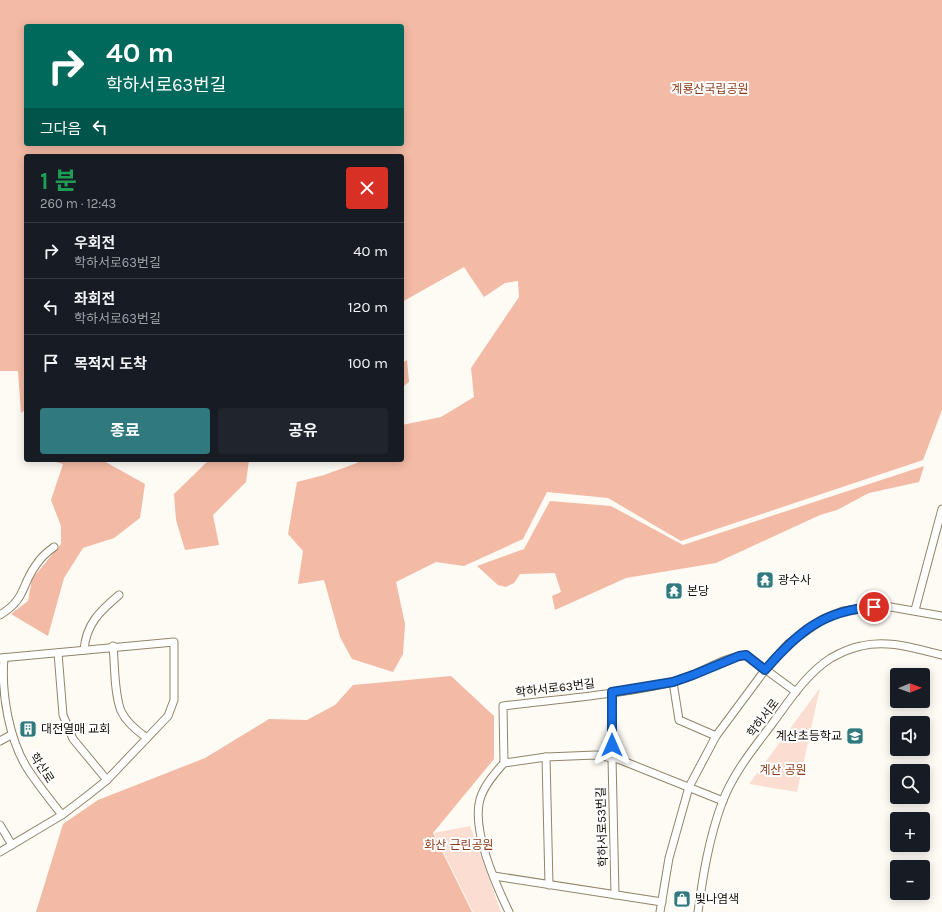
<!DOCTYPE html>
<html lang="ko">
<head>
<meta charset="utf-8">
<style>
  :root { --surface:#171b24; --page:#20242c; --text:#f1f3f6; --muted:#9ea1a6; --line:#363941; --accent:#30797e }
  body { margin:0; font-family:Karla,"Noto Sans KR",sans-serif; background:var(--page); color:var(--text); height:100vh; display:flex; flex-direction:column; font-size:15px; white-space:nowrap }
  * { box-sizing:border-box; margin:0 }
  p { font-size:13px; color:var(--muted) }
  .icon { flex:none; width:22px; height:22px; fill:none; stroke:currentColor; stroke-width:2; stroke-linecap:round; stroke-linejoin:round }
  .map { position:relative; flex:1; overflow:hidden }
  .details { position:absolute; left:24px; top:154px; width:380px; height:308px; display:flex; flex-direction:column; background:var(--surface); border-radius:4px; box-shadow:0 2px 10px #0003 }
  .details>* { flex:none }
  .hud { position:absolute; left:24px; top:24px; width:380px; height:122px; border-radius:4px; box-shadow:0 2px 10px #0003; background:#00695c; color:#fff; overflow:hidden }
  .needle { width:26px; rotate:89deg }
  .buttons { position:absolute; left:890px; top:668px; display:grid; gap:8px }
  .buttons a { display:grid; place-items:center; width:40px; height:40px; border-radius:4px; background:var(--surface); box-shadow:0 2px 10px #0003; font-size:20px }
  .pin { position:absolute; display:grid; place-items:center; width:34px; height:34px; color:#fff; margin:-17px; border:2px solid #fff; border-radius:50%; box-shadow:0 1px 4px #0007 }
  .me { position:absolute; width:44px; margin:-22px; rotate:0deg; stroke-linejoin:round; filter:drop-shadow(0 0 3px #0008) }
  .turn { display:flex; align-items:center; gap:14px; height:84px; padding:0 16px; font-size:18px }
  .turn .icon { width:52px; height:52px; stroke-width:2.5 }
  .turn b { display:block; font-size:28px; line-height:34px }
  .then { display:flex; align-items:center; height:38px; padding:0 16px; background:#0003; gap:8px; font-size:15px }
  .round { display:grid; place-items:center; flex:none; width:42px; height:42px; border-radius:4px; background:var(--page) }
  .overview { display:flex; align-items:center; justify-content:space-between; height:68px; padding:0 16px }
  h1 { font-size:24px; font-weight:700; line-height:30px; color:#1e9e55 }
  .button { display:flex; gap:8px; margin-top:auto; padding:8px 16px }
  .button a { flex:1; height:46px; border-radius:4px; background:var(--accent); color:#fff; font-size:16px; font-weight:700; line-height:46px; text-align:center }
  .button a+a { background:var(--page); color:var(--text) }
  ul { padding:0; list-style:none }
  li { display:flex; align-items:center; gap:12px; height:56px; padding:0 16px; border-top:1px solid var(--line) }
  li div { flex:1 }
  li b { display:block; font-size:15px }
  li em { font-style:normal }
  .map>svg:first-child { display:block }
  .green { fill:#fcddd2 }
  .forest { fill:#f3baa5; fill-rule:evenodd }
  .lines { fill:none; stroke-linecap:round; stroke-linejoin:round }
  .minor-casing { stroke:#918569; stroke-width:9 }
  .minor { stroke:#fff; stroke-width:7 }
  .route-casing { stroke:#114b97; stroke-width:10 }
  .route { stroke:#1a73e8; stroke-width:7 }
  .labels { text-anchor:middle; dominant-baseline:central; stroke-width:4; stroke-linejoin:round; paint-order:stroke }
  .park-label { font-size:12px; fill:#8d3b1a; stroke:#fff }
  .poi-label { font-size:12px; fill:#130e05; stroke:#fff; text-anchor:start }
  .street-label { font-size:12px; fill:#130e05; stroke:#fff }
</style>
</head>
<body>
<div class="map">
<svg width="942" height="912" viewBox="0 0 942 912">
  <rect width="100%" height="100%" fill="#fefbf5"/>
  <g class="green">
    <path d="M820 688 797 792 749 784Z"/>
    <path d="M470 826 501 912H473L434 833Z"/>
  </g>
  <g class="forest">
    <path d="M0 0H942V410L923 460 681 541 608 498 547 492 523 539 464 566 436 562 396 582 405 624 403 654 393 672 352 659 340 637 324 580 298 584 303 551 288 534 297 482 324 475 357 463 359 460H402V425L441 417 474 397 471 368 519 297 518 281 505 283 484 297 464 267 402 302V156H26V409L21 413 18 371H0ZM26 26H402V144H26Z"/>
    <path d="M407 360 409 382 402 387V363Z"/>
    <path d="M49 460H102L145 484 140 518 114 538 83 548 64 578 48 636 11 614 28 601 32 579 61 544V526L51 500 63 464Z"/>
    <path d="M205 460H249L246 482 213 515 219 545 185 550 176 520 174 494 207 462Z"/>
    <path d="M924 466 919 482 869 493 837 510 820 515 716 563 626 578 555 610 552 596 561 592 555 573 520 574 514 583 506 587 498 585 477 566 524 549 550 501 611 506 683 545Z"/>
    <path d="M451 676 494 716V759L433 833 472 912H36L63 824 98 800 205 758 269 719 307 720 335 705 353 685Z"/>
  </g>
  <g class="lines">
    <g class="minor-casing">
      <g id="minor">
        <path d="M915 610 942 509"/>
        <path d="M0 615C27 598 20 587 36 565 41 557 47 552 54 547"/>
        <path d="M113 646C115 666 114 693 121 711 126 722 137 731 147 738"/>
        <path d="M84 650C86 624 100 611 119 595"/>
        <path d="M58 653 63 715 73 739 107 780"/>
        <path d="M0 658 174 642V700L168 716 107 780 87 796 62 815 0 852"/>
        <path d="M4 658C1 693 9 741 29 771 39 786 51 801 62 815"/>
        <path d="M673 682 679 720 716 736"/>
        <path d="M612 692V758L615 895"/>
        <path d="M0 741 11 735"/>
        <path d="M546 757 549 885"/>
        <path d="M504 763 503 706C559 699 617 695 672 682 698 676 720 658 746 655L796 692"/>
        <path d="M0 825 12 845"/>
        <path d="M494 876 662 902"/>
        <path d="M509 912C496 885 474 834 479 804 481 789 494 774 504 763L546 757 596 755 618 759 723 801"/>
        <path d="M660 912 669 858 689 787 716 736 765 670 788 644 823 619 843 611 885 606 942 616"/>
        <path d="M698 912C703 875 709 838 722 803 733 773 754 748 772 724 789 701 806 674 831 658 840 653 851 648 861 646 888 639 916 649 942 655"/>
      </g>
    </g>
    <use href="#minor" class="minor"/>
  </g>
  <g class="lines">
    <g class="route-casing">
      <path id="route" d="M612 745V692L673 682 693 675 739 656 746 655 765 670C797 633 823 610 874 607"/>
    </g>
    <use href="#route" class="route"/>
  </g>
  <defs>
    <g id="temple-square" transform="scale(0.9)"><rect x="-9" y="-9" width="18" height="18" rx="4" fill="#30797e" stroke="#fff"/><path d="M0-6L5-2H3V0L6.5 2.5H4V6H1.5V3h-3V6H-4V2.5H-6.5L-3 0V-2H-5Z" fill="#fff"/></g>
    <g id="building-square" transform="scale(0.9)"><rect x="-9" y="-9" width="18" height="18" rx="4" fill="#30797e" stroke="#fff"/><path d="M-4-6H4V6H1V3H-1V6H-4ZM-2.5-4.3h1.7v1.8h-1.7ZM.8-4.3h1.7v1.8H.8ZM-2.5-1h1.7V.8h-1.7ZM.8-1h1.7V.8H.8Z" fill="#fff"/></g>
    <g id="school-square" transform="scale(0.9)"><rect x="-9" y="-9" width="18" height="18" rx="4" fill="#30797e" stroke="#fff"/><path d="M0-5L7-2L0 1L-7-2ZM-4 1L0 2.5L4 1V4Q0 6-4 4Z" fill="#fff"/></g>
    <g id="shop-square" transform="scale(0.9)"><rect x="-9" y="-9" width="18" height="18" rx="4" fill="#30797e" stroke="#fff"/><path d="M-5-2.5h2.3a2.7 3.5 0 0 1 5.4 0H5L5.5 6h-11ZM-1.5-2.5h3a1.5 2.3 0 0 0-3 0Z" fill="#fff"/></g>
  </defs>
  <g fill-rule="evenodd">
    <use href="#temple-square" x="765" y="580"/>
    <use href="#temple-square" x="674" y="591"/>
    <use href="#building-square" x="28" y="729"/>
    <use href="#school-square" x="855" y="736"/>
    <use href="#shop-square" x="682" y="899"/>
  </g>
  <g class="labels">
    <g class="park-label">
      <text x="710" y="89">계룡산국립공원</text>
      <text x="783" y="770">계산 공원</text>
      <text x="459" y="845">화산 근린공원</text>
    </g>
    <g class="poi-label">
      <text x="778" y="580">광수사</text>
      <text x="687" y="591">본당</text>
      <text x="41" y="729">대전열매 교회</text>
      <text x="842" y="736" text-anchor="end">계산초등학교</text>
      <text x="695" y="899">빛나염색</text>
    </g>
    <g class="street-label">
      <text transform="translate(555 688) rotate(-7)">학하서로63번길</text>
      <text transform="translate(763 718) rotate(-53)">학하서로</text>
      <text transform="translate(42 768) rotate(57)">학산로</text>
      <text transform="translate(602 827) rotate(-92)">학하서로53번길</text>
    </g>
  </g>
</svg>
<div class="buttons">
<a><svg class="needle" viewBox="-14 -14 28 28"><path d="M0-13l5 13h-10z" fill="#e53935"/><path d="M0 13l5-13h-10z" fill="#9ea1a6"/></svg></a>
<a><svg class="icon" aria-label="sound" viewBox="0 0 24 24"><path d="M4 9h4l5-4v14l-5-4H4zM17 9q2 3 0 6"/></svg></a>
<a><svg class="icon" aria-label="search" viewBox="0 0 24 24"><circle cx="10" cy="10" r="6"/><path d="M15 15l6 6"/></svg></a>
<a>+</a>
<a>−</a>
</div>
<div class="pin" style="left:874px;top:607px;background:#d93025"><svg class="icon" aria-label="arrive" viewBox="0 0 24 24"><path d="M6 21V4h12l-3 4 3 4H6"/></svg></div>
<svg class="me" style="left:612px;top:745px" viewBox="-20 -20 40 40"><path d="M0-17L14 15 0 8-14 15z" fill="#1a73e8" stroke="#fff" stroke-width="4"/></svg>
<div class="hud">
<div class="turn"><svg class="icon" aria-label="right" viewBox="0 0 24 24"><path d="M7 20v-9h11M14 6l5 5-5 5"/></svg><div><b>40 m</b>학하서로63번길</div></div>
<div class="then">그다음<svg class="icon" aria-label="left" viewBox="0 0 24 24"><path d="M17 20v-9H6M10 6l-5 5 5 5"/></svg></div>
</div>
<section class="details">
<div class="overview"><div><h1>1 분</h1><p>260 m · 12:43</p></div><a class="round" style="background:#d93025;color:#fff"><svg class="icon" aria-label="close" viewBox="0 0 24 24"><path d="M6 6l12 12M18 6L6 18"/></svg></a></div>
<ul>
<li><svg class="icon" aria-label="right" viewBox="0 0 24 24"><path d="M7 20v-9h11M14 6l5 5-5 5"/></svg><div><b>우회전</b><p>학하서로63번길</p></div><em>40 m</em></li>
<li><svg class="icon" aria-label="left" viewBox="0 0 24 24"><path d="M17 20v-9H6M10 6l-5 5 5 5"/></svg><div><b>좌회전</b><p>학하서로63번길</p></div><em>120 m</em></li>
<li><svg class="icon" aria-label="arrive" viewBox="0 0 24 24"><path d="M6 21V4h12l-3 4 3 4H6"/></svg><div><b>목적지 도착</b></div><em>100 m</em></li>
</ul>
<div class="button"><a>종료</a><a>공유</a></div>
</section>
</div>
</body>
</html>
